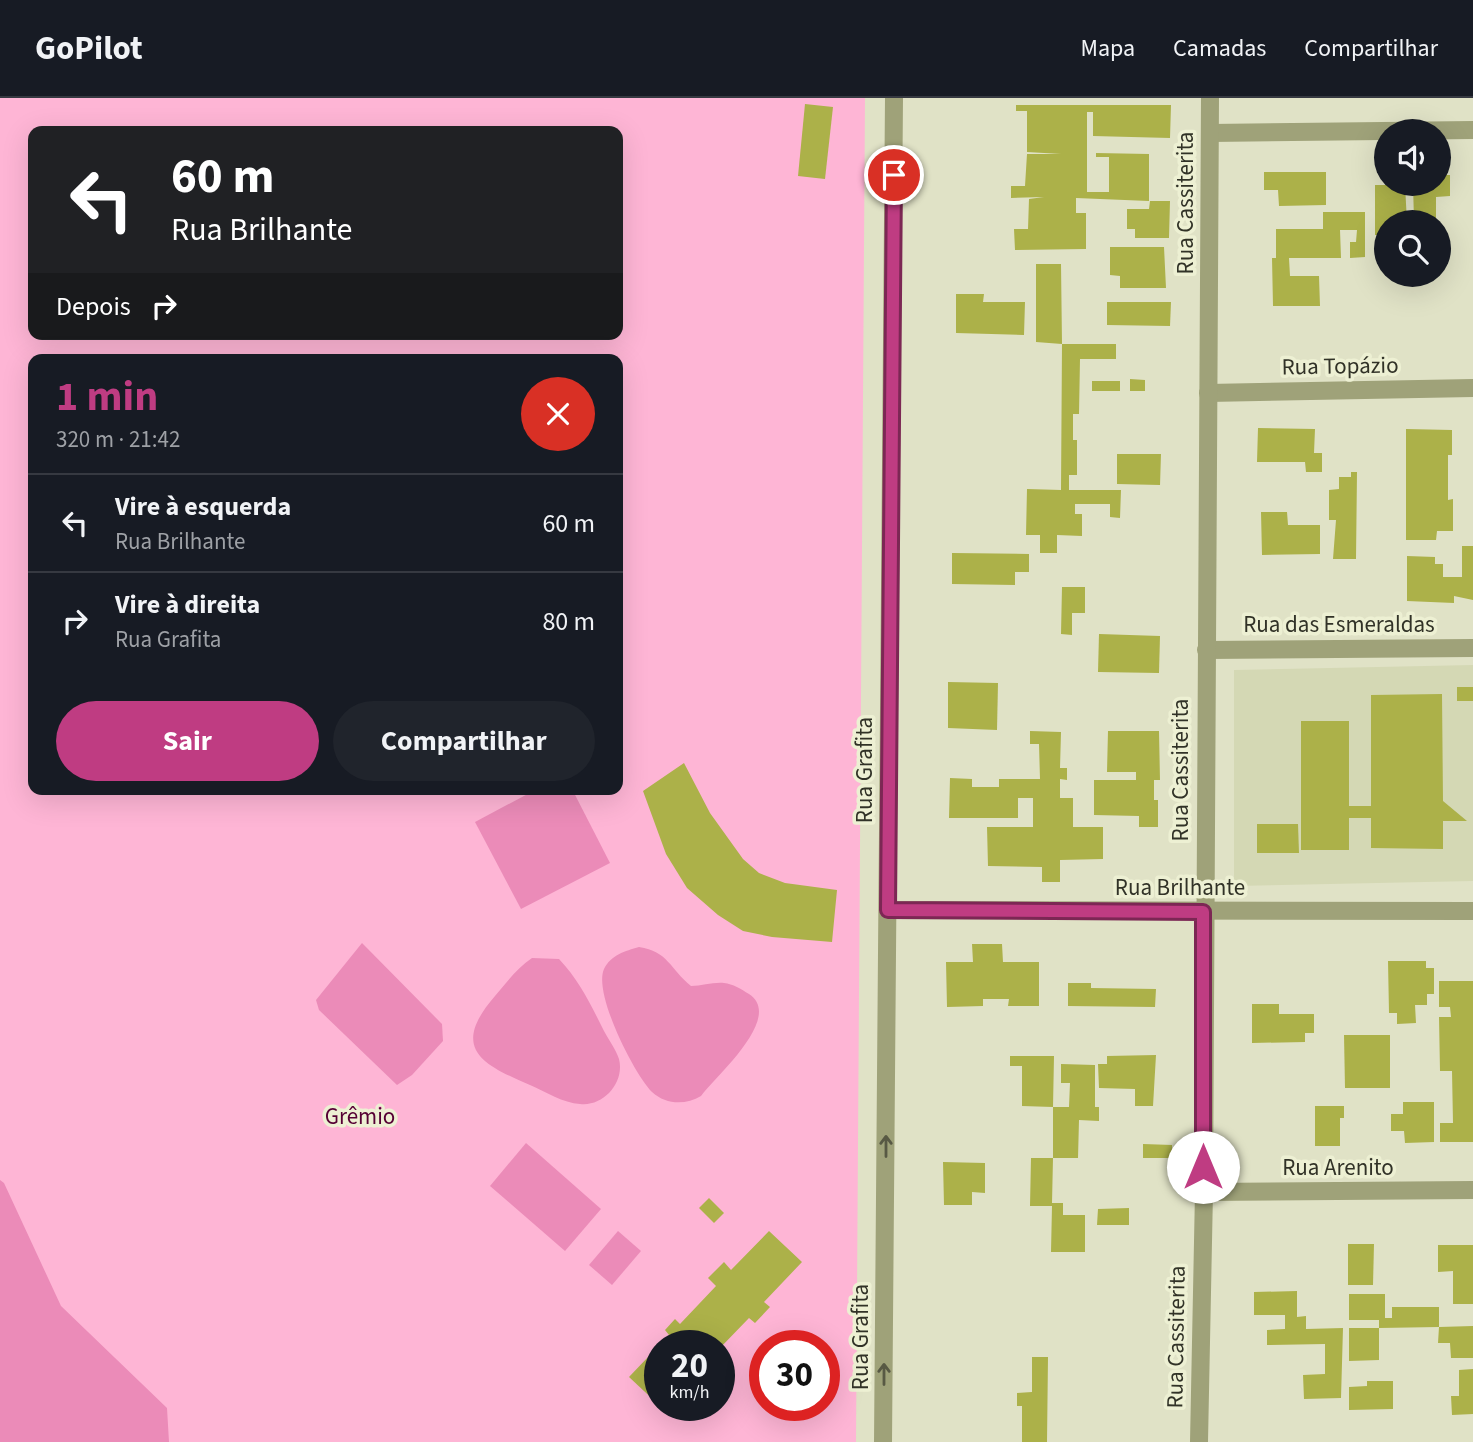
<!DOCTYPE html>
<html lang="pt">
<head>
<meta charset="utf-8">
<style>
  :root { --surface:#171b24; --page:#20242c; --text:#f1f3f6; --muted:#9ea1a6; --line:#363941; --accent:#bf3c82 }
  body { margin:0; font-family:"Source Sans 3",sans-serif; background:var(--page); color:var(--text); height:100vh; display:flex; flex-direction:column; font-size:26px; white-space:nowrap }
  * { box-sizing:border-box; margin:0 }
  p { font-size:23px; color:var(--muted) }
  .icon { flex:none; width:38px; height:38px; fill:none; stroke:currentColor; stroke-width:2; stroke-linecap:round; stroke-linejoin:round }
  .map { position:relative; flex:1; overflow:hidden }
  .drawer { position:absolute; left:28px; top:256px; width:595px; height:441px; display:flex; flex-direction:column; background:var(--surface); border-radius:14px; box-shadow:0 7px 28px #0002 }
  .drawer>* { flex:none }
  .top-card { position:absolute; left:28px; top:28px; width:595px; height:214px; border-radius:14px; box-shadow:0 7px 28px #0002; background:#202124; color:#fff; overflow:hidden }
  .buttons { position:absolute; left:1374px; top:21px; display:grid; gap:14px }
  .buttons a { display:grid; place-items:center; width:77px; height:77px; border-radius:50%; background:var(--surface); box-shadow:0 7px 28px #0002; font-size:35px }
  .speed { position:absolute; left:644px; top:1232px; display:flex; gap:14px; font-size:35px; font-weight:700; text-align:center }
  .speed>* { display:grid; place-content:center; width:91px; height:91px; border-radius:50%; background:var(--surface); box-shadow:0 7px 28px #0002; line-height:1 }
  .speed small { font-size:18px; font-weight:400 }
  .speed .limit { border:10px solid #d22; background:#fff; color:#111 }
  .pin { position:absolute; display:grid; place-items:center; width:60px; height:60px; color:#fff; margin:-30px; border:4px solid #fff; border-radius:50%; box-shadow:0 2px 7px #0007 }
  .me { position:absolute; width:77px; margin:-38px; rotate:0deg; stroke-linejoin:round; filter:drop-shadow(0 0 5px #0008) }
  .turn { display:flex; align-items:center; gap:24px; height:147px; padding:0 28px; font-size:32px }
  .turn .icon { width:91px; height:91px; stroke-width:2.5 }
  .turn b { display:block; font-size:49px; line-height:60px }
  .then { display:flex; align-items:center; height:66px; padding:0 28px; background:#0003; gap:14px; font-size:26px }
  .round { display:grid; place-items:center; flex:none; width:74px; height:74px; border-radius:37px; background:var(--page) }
  .summary { display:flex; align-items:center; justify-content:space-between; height:119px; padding:0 28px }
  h1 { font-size:42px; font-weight:700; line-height:52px; color:var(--accent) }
  .primary-button { display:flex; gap:14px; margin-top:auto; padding:14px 28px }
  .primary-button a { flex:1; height:80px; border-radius:42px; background:var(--accent); color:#fff; font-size:28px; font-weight:700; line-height:80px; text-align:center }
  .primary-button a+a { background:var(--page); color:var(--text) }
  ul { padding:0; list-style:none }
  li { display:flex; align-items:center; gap:21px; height:98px; padding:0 28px; border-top:2px solid var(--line) }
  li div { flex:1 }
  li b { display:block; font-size:26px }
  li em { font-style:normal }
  header { display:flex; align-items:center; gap:42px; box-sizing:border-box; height:98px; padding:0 35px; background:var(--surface); border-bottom:2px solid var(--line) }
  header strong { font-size:33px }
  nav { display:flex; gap:38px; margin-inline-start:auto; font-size:24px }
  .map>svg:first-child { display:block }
  .built { fill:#d4d8b4 }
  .green { fill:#feb5d5; fill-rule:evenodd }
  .water { fill:#eb8bb8 }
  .building { fill:#acb149 }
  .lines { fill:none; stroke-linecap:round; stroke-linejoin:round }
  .minor { stroke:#9fa279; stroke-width:18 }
  .oneway { stroke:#585944 }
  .route-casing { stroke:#7c2754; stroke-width:18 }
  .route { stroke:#bf3c82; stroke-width:12 }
  .labels { text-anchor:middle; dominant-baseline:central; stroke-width:7; stroke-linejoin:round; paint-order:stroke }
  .street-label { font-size:23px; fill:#313227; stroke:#edf0d3 }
  .park-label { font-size:23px; fill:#560034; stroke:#edf0d3 }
</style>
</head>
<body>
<header>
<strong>GoPilot</strong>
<nav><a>Mapa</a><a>Camadas</a><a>Compartilhar</a></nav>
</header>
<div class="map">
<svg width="1473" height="1344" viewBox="0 0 1473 1344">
  <rect width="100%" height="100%" fill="#e0e2c6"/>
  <path class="built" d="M1473 567V783L1234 788V572Z"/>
  <path class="green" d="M0 0H865L856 1344H0ZM33 33H618V236H33ZM33 261H618V691H33ZM660 1248H719V1307H660ZM765 1248H824V1307H765Z"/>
  <g class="water">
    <path d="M537 691H572L610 765 521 811 475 724Z"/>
    <path d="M362 845 442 926 443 943 412 977 397 987 319 912 316 902Z"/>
    <path d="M639 849C668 853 670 871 691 888 702 888 713 884 724 885 733 886 741 891 749 896 784 919 717 977 701 998 686 1007 666 1007 652 994 634 976 593 895 604 871 611 857 625 853 639 849Z"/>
    <path d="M532 860 559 861C579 882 591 907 604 933 609 942 616 952 619 961 625 985 603 1009 580 1006 563 1005 546 994 530 987 481 966 450 950 495 898 507 884 517 870 532 860Z"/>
    <path d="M526 1045 601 1111 565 1153 490 1088Z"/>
    <path d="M0 1082 4 1085 61 1208 167 1310 169 1344H0Z"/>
    <path d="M618 1133 641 1153 612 1187 589 1167Z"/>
  </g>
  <g class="building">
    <path d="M805 6 833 9 825 81 798 78Z"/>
    <path d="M1016 7H1171L1170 40 1093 38V14H1087V94H1109V59H1096V55L1149 56V103L1076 100V115H1086V151L1015 152 1014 131H1028L1029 101 1044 99 1011 100V88H1025L1027 56H1061L1027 54V13H1016Z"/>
    <path d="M1264 74H1326V107L1279 108 1278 92H1264Z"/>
    <path d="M1438 77H1450V98L1436 99V123H1414L1413 86H1438Z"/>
    <path d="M1375 87H1405L1407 124H1386V137H1375Z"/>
    <path d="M1150 103H1170L1169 140H1135V131H1127V111H1149Z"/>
    <path d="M1323 114H1365V159L1350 160V144H1356L1357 132H1340L1341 160H1289L1290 178H1319L1320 208H1273L1272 160H1276V131H1323Z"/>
    <rect x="1438" y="145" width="12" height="14"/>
    <path d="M1110 149H1164L1166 190H1120V178L1110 177Z"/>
    <path d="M1036 166H1061L1062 246H1116V261H1080L1079 316H1073V342H1077V377H1069V392H1121L1120 420 1110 419V406H1075V416H1082V438L1057 437V455H1040V437H1026L1027 391 1061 392 1062 246 1036 244Z"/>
    <path d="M956 196H984L983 204H1025L1024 237 956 235Z"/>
    <path d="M1107 204H1171L1170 228 1107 227Z"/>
    <path d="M1130 281 1145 282V293H1130Z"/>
    <rect x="1092" y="283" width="28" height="10"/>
    <path d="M1258 330 1315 331 1314 355H1322V374H1306L1305 364H1257Z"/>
    <path d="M1406 331 1452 332V357H1448V402L1453 401V433H1437L1436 442H1406Z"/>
    <path d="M1117 356H1161L1160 387 1117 386Z"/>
    <path d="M1351 374H1357L1356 461H1333L1336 422H1329V392L1339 391V379H1351Z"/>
    <path d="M1261 414H1287L1288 427H1320V456L1262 457Z"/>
    <path d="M1462 448H1473V502L1454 498V505L1407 503V458L1435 459V466H1443V479H1462Z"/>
    <path d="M952 455 1029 456V474H1015V487L952 486Z"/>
    <path d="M1062 489H1085V515H1072V537L1061 536Z"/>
    <path d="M1099 536 1160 538 1159 575 1098 574Z"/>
    <path d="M948 584 998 585 997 632 948 630Z"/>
    <rect x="1457" y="589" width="16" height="14"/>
    <path d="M1442 596 1443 703 1467 723H1443V751L1371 750V720H1349V752H1301V623H1349V708H1371V597Z"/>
    <path d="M1030 633 1061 634 1060 670H1067V682L1060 681V700H1073V729H1103V761L1060 762V784H1042V769L988 768 987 729H1033V700H1018V720H949L950 680 972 681V689H999V681H1040L1039 646H1030Z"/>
    <path d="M1108 633H1159L1160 682H1154V702H1158V729H1139V718L1094 717V682H1136V674H1107Z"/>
    <path d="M684 665 710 715 743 761 759 775 785 785 837 792 832 844 772 839 743 833 718 817 687 790 666 756 643 693Z"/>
    <path d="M1257 726H1298L1299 755H1257Z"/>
    <path d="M972 846H1002L1003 864H1039V908H1008L1009 901H983V908L947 909 946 864H973Z"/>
    <path d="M1388 863H1426V870H1434V896H1427V907H1415L1416 925 1397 926V915H1389Z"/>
    <path d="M1439 883H1473V1044H1440V1025H1453L1452 973H1440L1439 919H1451L1450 909H1439Z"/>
    <path d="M1068 885H1091V890L1156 891 1155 909 1068 908Z"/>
    <path d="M1252 906H1279V916H1314V935H1305V944L1252 945Z"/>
    <path d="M1344 937H1390V990H1345Z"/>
    <path d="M1156 957 1153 1008H1135V991L1099 990 1098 966H1107V958Z"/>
    <path d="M1010 958H1054L1053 1009 1022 1008V968H1010Z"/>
    <path d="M1061 966 1095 967V1009H1099V1023L1079 1022 1078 1060H1053V1009H1069L1070 985H1061Z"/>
    <path d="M1403 1004H1434V1044L1405 1045 1404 1033H1391V1016H1403Z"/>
    <path d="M1315 1008H1344V1020H1340V1048H1315Z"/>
    <path d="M1143 1046 1172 1047V1060H1143Z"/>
    <path d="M1031 1060H1053L1052 1105H1063V1117H1085V1154H1051L1052 1108H1030Z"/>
    <path d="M943 1064 985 1065V1095L972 1094V1107H944Z"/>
    <path d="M709 1100 724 1115 714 1125 699 1110Z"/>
    <path d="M1129 1110V1127H1097L1098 1111Z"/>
    <path d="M769 1133 802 1164 764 1204 770 1209 755 1225 749 1220 719 1251V1248H660V1308L629 1279 669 1237 665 1232 675 1221 680 1226 716 1188 708 1180 724 1164 731 1172Z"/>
    <path d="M1348 1146H1374L1373 1187H1348Z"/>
    <path d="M1438 1147H1473V1206H1453V1173L1438 1174Z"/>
    <path d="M1297 1193V1219L1306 1218V1231L1343 1230 1341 1300 1304 1301 1303 1277 1325 1276V1246L1267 1247V1232L1285 1231V1217H1254V1194Z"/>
    <path d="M1349 1196H1385V1220H1392V1209H1439V1229L1473 1228V1260H1451L1450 1245H1438L1439 1229 1379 1230V1222H1349Z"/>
    <path d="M1349 1230H1379V1262L1349 1263Z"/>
    <path d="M1032 1259H1048L1047 1344H1022V1308H1017V1295L1032 1294Z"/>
    <path d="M1473 1271V1316L1452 1317 1451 1298H1459V1272Z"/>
    <path d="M1367 1283H1393V1311L1349 1312V1289L1367 1288Z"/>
  </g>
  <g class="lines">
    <g class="minor">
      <path d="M1210 35 1473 32"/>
      <path d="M1208 295 1473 290"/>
      <path d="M1206 552 1473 550"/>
      <path d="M888 812 1473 813"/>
      <path d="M1204 1094 1473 1092"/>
      <path d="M883 1344 894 0"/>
      <path d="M1199 1344 1204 1094 1210 0"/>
    </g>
  </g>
  <defs><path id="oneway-shaft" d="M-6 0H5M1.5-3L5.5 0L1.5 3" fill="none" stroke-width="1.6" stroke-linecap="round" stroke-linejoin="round" transform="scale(1.75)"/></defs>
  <g class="oneway">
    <use href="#oneway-shaft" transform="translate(886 1048) rotate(-90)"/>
    <use href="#oneway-shaft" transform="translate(884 1276) rotate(-90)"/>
  </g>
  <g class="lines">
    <g class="route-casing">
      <path id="route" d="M894 77 888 812 1203 814V1069"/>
    </g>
    <use href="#route" class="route"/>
  </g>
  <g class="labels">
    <g class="street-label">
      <text transform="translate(1185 105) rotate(-90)">Rua Cassiterita</text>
      <text transform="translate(1340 268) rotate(-1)">Rua Topázio</text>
      <text x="1339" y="526">Rua das Esmeraldas</text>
      <text transform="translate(864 672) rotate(-90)">Rua Grafita</text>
      <text transform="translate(1180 672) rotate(-90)">Rua Cassiterita</text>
      <text x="1180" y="789">Rua Brilhante</text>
      <text x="1338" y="1069">Rua Arenito</text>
      <text transform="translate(860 1239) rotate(-90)">Rua Grafita</text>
      <text transform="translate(1176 1239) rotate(-89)">Rua Cassiterita</text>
    </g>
    <g class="park-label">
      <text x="360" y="1018">Grêmio</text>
    </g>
  </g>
</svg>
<div class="buttons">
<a><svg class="icon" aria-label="sound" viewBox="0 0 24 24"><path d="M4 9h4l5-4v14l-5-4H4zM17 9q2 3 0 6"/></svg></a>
<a><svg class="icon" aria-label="search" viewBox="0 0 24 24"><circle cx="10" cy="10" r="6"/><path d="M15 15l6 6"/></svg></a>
</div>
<div class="speed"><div>20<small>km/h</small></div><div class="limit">30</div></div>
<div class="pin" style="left:894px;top:77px;background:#d93025"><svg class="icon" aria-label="arrive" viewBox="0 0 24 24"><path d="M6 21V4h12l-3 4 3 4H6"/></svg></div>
<svg class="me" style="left:1203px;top:1069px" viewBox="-20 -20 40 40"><circle r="19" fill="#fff"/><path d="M0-13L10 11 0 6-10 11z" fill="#bf3c82"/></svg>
<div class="top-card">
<div class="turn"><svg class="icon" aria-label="left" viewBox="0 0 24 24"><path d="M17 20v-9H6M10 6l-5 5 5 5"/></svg><div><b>60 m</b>Rua Brilhante</div></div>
<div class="then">Depois<svg class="icon" aria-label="right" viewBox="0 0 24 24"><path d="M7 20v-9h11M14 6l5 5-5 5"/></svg></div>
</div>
<section class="drawer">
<div class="summary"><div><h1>1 min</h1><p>320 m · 21:42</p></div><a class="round" style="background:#d93025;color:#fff"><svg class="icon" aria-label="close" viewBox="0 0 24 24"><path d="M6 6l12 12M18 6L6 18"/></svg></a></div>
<ul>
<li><svg class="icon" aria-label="left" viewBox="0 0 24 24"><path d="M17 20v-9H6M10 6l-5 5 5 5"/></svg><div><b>Vire à esquerda</b><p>Rua Brilhante</p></div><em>60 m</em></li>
<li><svg class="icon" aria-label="right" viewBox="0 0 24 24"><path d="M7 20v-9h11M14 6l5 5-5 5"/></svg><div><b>Vire à direita</b><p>Rua Grafita</p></div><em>80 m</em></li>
</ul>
<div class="primary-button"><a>Sair</a><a>Compartilhar</a></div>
</section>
</div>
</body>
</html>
